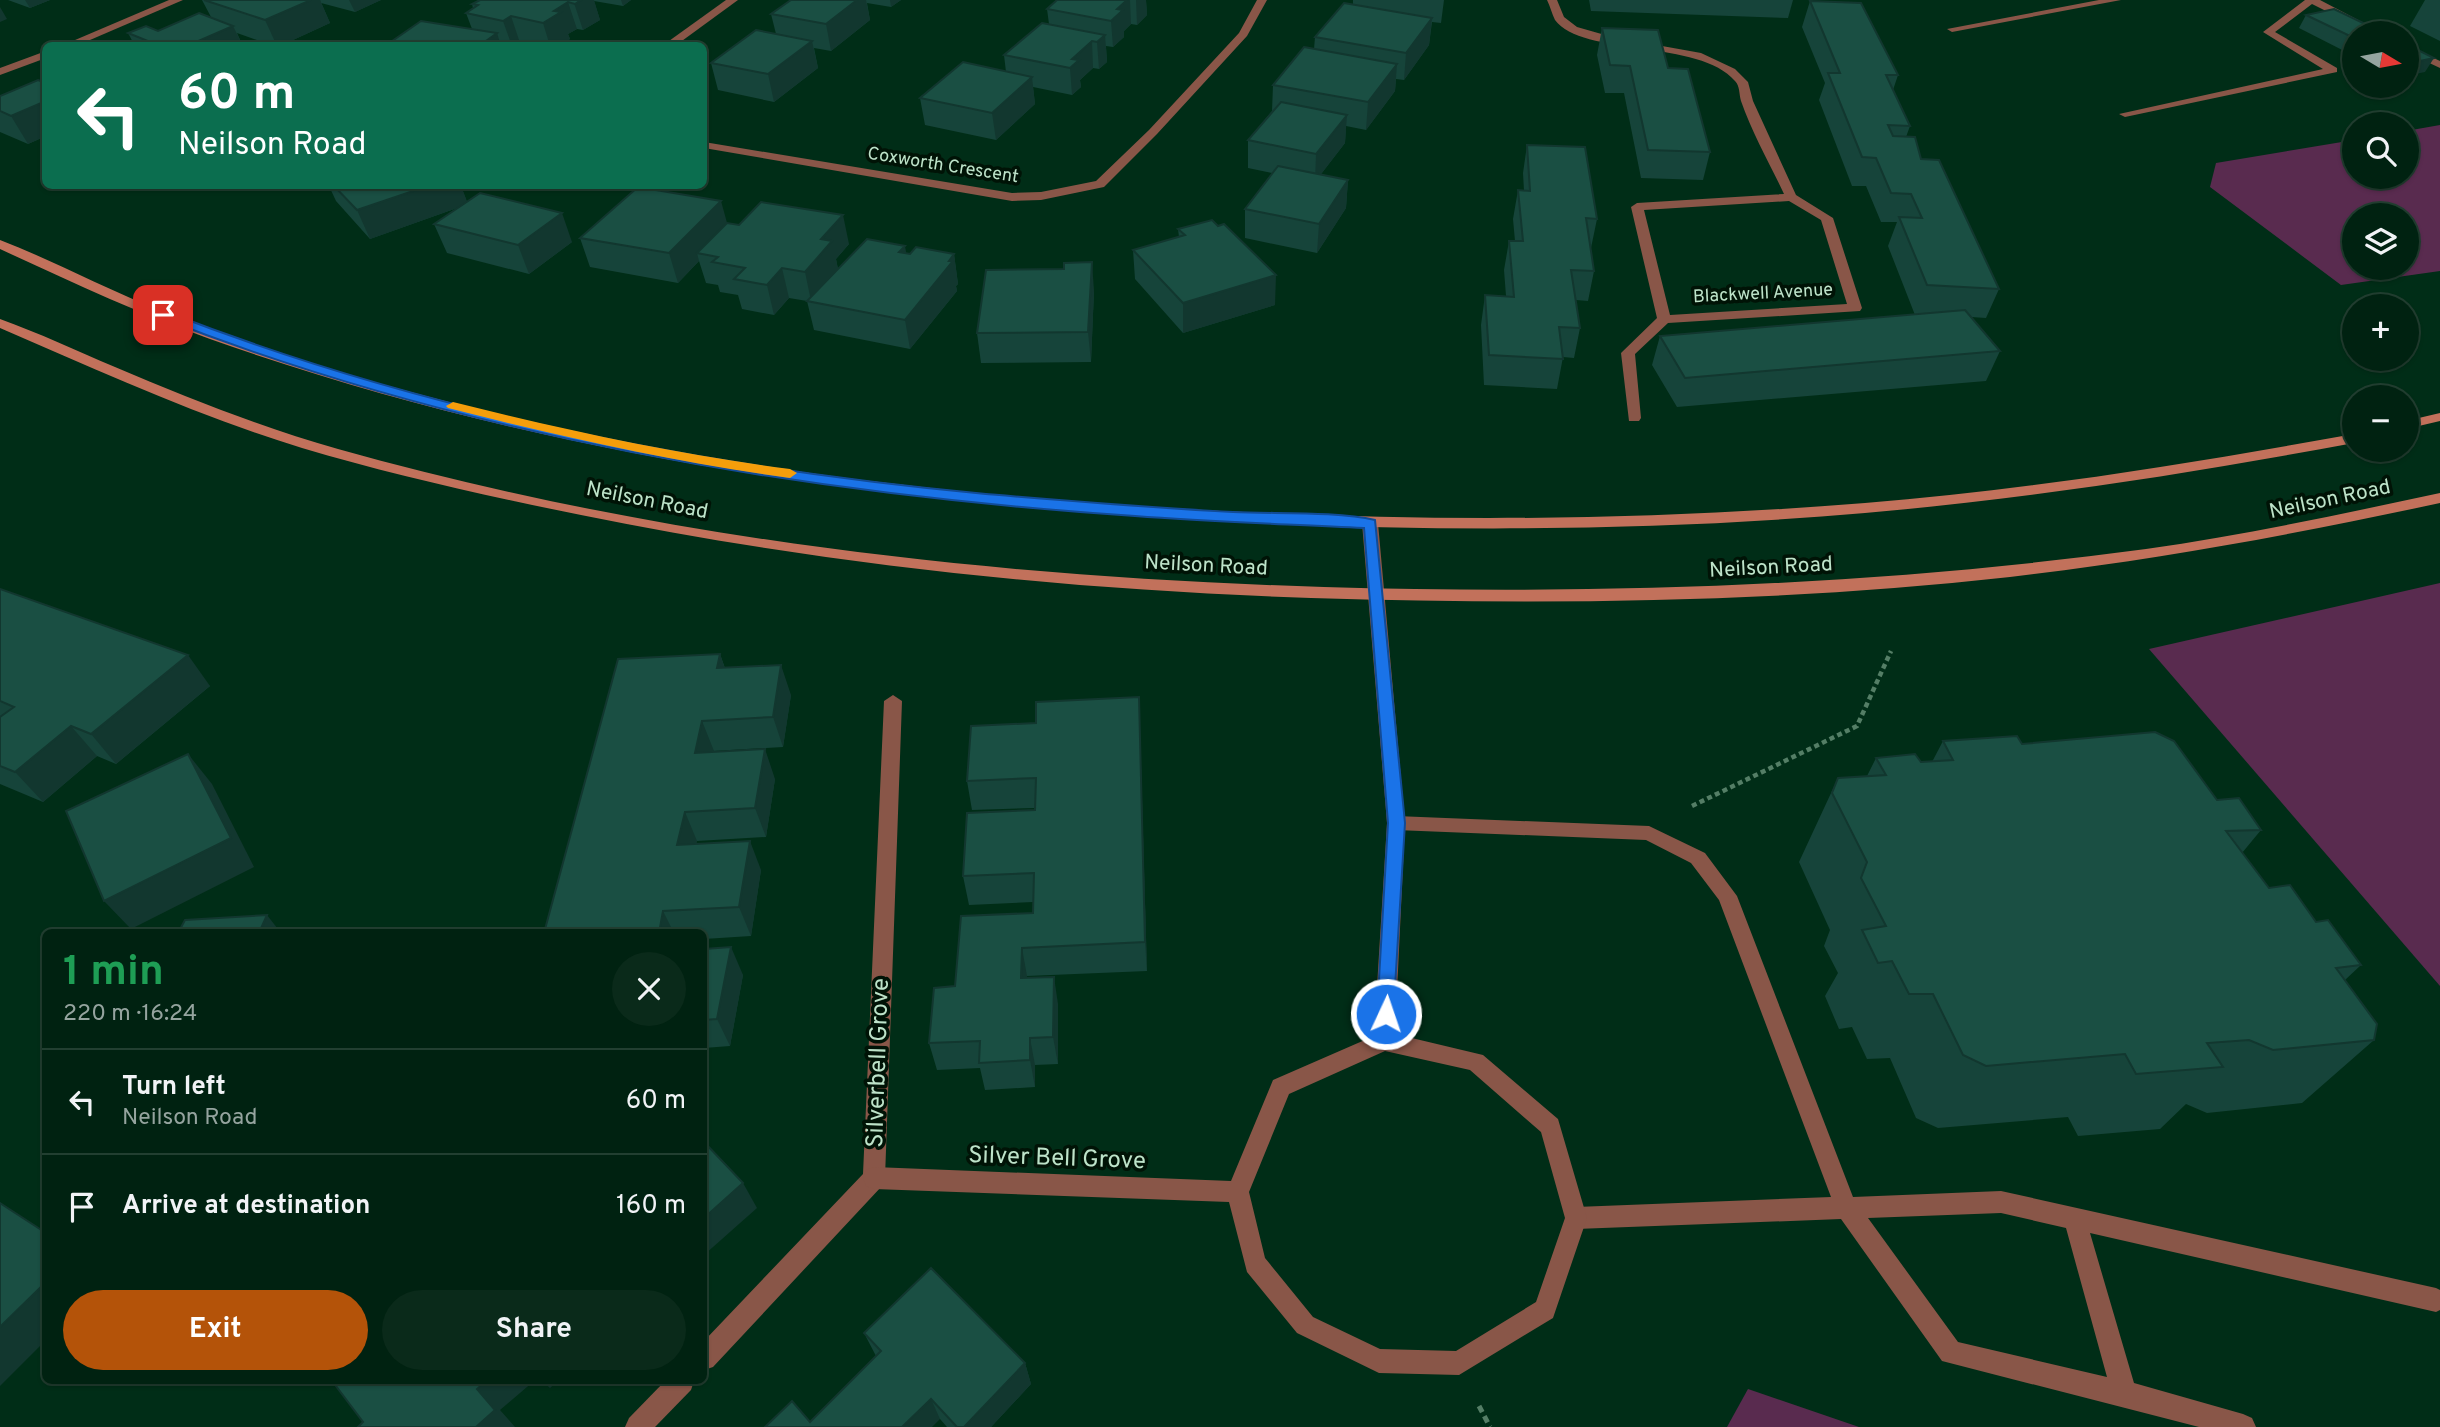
<!DOCTYPE html>
<html lang="en">
<head>
<meta charset="utf-8">
<style>
  :root { --surface:#021; --page:#0a2a1a; --text:#f1f3f6; --muted:#95a49f; --line:#223f31; --accent:#b45309 }
  body { margin:0; font-family:Overpass,sans-serif; background:var(--page); color:var(--text); height:100vh; display:flex; flex-direction:column; font-size:26px; white-space:nowrap }
  * { box-sizing:border-box; margin:0 }
  p { font-size:23px; color:var(--muted) }
  .icon { flex:none; width:38px; height:38px; fill:none; stroke:currentColor; stroke-width:2; stroke-linecap:round; stroke-linejoin:round }
  .map { position:relative; flex:1; overflow:hidden }
  .sheet { position:absolute; left:42px; top:929px; width:665px; height:455px; display:flex; flex-direction:column; background:var(--surface); border-radius:10px; box-shadow:0 2px 5px #0004,0 0 0 2px var(--line) }
  .sheet>* { flex:none }
  .top-card { position:absolute; left:42px; top:42px; width:665px; height:147px; border-radius:10px; box-shadow:0 2px 5px #0004,0 0 0 2px var(--line); background:#0b6e4f; color:#fff; overflow:hidden }
  .needle { width:46px; rotate:100deg }
  .buttons { position:absolute; left:2342px; top:21px; display:grid; gap:14px }
  .buttons a { display:grid; place-items:center; width:77px; height:77px; border-radius:50%; background:var(--surface); box-shadow:0 2px 5px #0004,0 0 0 2px var(--line); font-size:35px }
  .pin { position:absolute; display:grid; place-items:center; width:60px; height:60px; color:#fff; margin:-30px; border-radius:14px; box-shadow:0 4px 10px #0006 }
  .me { position:absolute; width:77px; margin:-38px; rotate:3deg; stroke-linejoin:round; filter:drop-shadow(0 0 5px #0008) }
  .turn { display:flex; align-items:center; gap:24px; height:147px; padding:0 21px; font-size:32px }
  .turn .icon { width:91px; height:91px; stroke-width:2.5 }
  .turn b { display:block; font-size:49px; line-height:60px }
  .round { display:grid; place-items:center; flex:none; width:74px; height:74px; border-radius:37px; background:var(--page) }
  .headline { display:flex; align-items:center; justify-content:space-between; height:119px; padding:0 21px }
  h1 { font-size:42px; font-weight:700; line-height:52px; color:#1e9e55 }
  .primary-button { display:flex; gap:14px; margin-top:auto; padding:14px 21px }
  .primary-button a { flex:1; height:80px; border-radius:42px; background:var(--accent); color:#fff; font-size:28px; font-weight:700; line-height:80px; text-align:center }
  .primary-button a+a { background:var(--page); color:var(--text) }
  ul { padding:0; list-style:none }
  li { display:flex; align-items:center; gap:21px; height:105px; padding:0 21px; border-top:2px solid var(--line) }
  li div { flex:1 }
  li b { display:block; font-size:26px }
  li em { font-style:normal }
  .map>svg:first-child { display:block }
  .green { fill:#592b4f; fill-rule:evenodd }
  .lines { fill:none; stroke-linecap:round; stroke-linejoin:round }
  .path-far1 { stroke:#547e66; stroke-width:4.5; stroke-dasharray:5 3.5; stroke-linecap:butt }
  .path { stroke:#547e66; stroke-width:5; stroke-dasharray:7 4.5; stroke-linecap:butt }
  .service { fill:#895648; fill-rule:evenodd }
  .minor { fill:#895648; fill-rule:evenodd }
  .tertiary { fill:#895648; fill-rule:evenodd }
  .secondary { fill:#c2715b; fill-rule:evenodd }
  .wall { fill:#16443a }
  .shaded-wall { fill:#12372f }
  .building { fill:#1a4f43; stroke:#12372f; stroke-width:2 }
  .route { fill:#1a73e8; stroke:#114b97; stroke-width:2 }
  .slow { fill:#f59e0b }
  .labels { text-anchor:middle; dominant-baseline:central; stroke-width:7; stroke-linejoin:round; paint-order:stroke }
  .far-street-label { font-size:18px; fill:#bde3c9; stroke:#001306 }
  .street-label { font-size:21px; fill:#bde3c9; stroke:#001306 }
  .near-street-label { font-size:24px; fill:#bde3c9; stroke:#001306 }
</style>
</head>
<body>
<div class="map">
<svg width="2440" height="1427" viewBox="0 0 2440 1427">
  <rect width="100%" height="100%" fill="#002d17"/>
  <g class="green">
    <path d="M2440 125V271L2341 285 2210 187 2216 163 2354 140V177H2406V131ZM2354 215H2406V268H2354Z"/>
    <path d="M2440 583V986L2149 649Z"/>
    <path d="M1748 1389 1859 1427H1727Z"/>
  </g>
  <g class="lines">
    <path class="path-far1" d="M1692 806 1857 726 1891 651"/>
    <path class="path" d="M1479 1406 1490 1427"/>
    <g class="service">
      <path d="M1547 0H1557L1564 17 1577 27 1612 37 1701 53 1735 69 1748 82 1753 101 1796 195 1833 218 1862 308 1860 311 1668 323 1635 354 1641 418 1639 421H1629L1621 353 1657 318 1631 207 1637 203 1784 194C1770 164 1752 133 1741 101 1739 94 1740 86 1735 81 1700 39 1582 57 1555 20 1552 14 1550 6 1547 0ZM1789 201 1821 220 1847 304 1670 315 1644 210Z"/>
      <path d="M2099 0H2121L1952 32 1947 29Z"/>
      <path d="M2305 0H2320L2383 33H2370L2312 4 2275 32 2337 68V72L2125 117 2119 114 2323 69 2263 32Z"/>
      <path d="M2406 45 2440 61V68L2406 52Z"/>
      <path d="M893 695 902 701 885 1178 882 1186 713 1367 704 1370V1341L863 1174 884 701Z"/>
      <path d="M1396 816 1649 826 1705 853 1737 896 1853 1197 2001 1191 2436 1288 2440 1290V1310L2436 1312 2090 1233 2134 1383 2243 1414 2252 1418 2256 1427H2199L1942 1361 1841 1219 1576 1229 1568 1226 1565 1218 1568 1210 1576 1207 1831 1197 1719 900 1691 863 1646 840 1396 830 1389 828 1387 823 1389 818ZM2001 1213 2066 1228 2107 1377 1958 1342 1868 1218Z"/>
      <path d="M665 1381H694L691 1390 655 1427H625L629 1418Z"/>
    </g>
    <g class="minor">
      <path d="M726 0H738L675 46H662Z"/>
      <path d="M1257 0H1267L1247 36 1157 134 1104 187 1041 200 1012 201 704 148V142L1012 193 1041 192 1096 181 1149 130 1239 33Z"/>
      <path d="M1370 518 1378 523 1405 823 1395 1034 1483 1055 1558 1119 1587 1218 1553 1318 1459 1375 1379 1373 1297 1333 1247 1272 1229 1202 874 1189 866 1186 863 1178 866 1170 874 1167 1231 1181 1273 1080 1374 1036 1387 823 1362 523ZM1385 1051 1470 1070 1541 1132 1565 1218 1536 1302 1456 1351 1380 1349 1313 1317 1265 1258 1249 1192 1289 1094Z"/>
    </g>
    <g class="tertiary">
      <path d="M169 0H183L76 46H61Z"/>
      <path d="M46 51V58L0 75V68Z"/>
    </g>
    <g class="secondary">
      <path d="M0 240C52 260 102 287 154 308 240 343 329 370 418 394 639 454 866 486 1095 503 1351 522 1608 524 1865 503 2029 490 2192 463 2354 434V443C2192 473 2029 499 1865 513 1608 535 1351 532 1095 513 794 490 495 440 210 339 138 313 69 281 0 249Z"/>
      <path d="M0 319C39 333 77 351 115 367 188 398 261 427 338 449 658 539 992 577 1324 587 1599 595 1873 586 2146 549 2245 535 2342 514 2440 493V503C2297 534 2155 560 2010 577 1778 603 1544 605 1311 598 1065 590 822 564 581 515 487 496 393 475 302 448 198 416 99 371 0 328Z"/>
      <path d="M2440 413V421L2406 429V421Z"/>
    </g>
  </g>
  <g class="wall">
    <path d="M8 0H50L30 8Z"/>
    <path d="M202 0H320L330 23 280 46H274L237 33 243 46H135L128 33 158 31 211 17Z"/>
    <path d="M320 0H381L355 12 321 3Z"/>
    <path d="M480 0H631L623 6 594 1 600 20 583 30 577 29 568 34 570 39 559 46H532L520 43 516 46H504L501 45 472 29 466 13 473 8 472 4Z"/>
    <path d="M791 0H901L891 7 867 3 870 20 831 51 814 48 818 68 774 102 718 90 711 63 776 34 771 14Z"/>
    <path d="M1057 0H1146L1147 15 1137 25 1131 24 1124 31V37L1113 47 1106 46 1107 62 1099 69 1093 68 1080 80 1081 87 1072 95 1033 87 1035 104 996 140 925 125 920 98 1006 72 1004 55 1049 24 1047 9Z"/>
    <path d="M1353 0H1444L1441 23 1432 22 1429 45 1404 80 1396 79 1395 91 1366 130 1346 126 1345 143 1321 174 1348 180 1346 208 1317 253 1245 238V209L1272 173 1248 168V140L1272 111 1273 85 1314 49 1315 37 1353 4Z"/>
    <path d="M1589 0H1793L1788 18 1591 11Z"/>
    <path d="M2425 0H2440V41L2410 26Z"/>
    <path d="M1810 1 1898 75 1893 90 1910 126 1906 137 1921 159 1999 289 1986 318 1971 317 2000 351 1986 381 1677 407 1652 365 1660 336 1915 315 1888 246 1897 222H1881L1866 186H1852L1819 100 1825 83 1802 27Z"/>
    <path d="M2306 15 2354 33V56L2299 28Z"/>
    <path d="M1602 28 1710 152 1703 180 1641 178 1624 93H1605L1597 55Z"/>
    <path d="M46 83V136L28 144 0 132V96Z"/>
    <path d="M1527 145 1597 219 1591 248H1590L1594 271 1588 301 1576 300 1580 328 1574 358 1563 357 1557 389 1484 385 1481 325 1485 295 1506 296 1504 270 1509 241H1515L1513 219 1518 190 1524 191 1523 173Z"/>
    <path d="M329 186H461L467 202 572 242 529 274 447 253 434 224 460 207 370 239 336 201Z"/>
    <path d="M727 223 849 244 836 259 838 269 906 254H954L958 284 956 286 957 291 910 349 814 330 807 301 789 298 774 315 742 309 738 295 720 292 718 285 706 283 699 261 678 283 590 267 580 238Z"/>
    <path d="M1178 229 1275 305 1183 333 1135 279 1133 250 1179 237Z"/>
    <path d="M1094 291 1091 362 981 363 977 333Z"/>
    <path d="M0 589 210 686 116 764 97 756 43 802 0 784Z"/>
    <path d="M720 654 725 668 791 695 783 747 714 751 713 752 775 779 766 837 697 841 696 844 761 870 751 936 704 939V933H544Z"/>
    <path d="M1139 697 1147 971 1027 976V978L1058 1004V1064L1035 1065V1087L985 1090 980 1068 937 1070 929 1043 955 986 1033 913V902L969 905 963 876 1035 810V808L972 810 967 781 1036 723Z"/>
    <path d="M1943 741 2022 744 2217 800 2261 830 2242 853 2269 888 2316 922 2361 965 2345 980 2374 1040 2302 1103 2207 1113 2186 1104 2160 1129 2078 1136 2068 1117 1938 1128 1916 1118 1890 1058 1867 1059 1852 1027 1839 1029 1825 996 1838 973 1824 946 1830 930 1799 862 1838 778 1867 776 1876 758 1921 762H1932Z"/>
    <path d="M704 949 743 975 730 1046 704 1048Z"/>
    <path d="M864 1333 1025 1363 1031 1384 991 1427H947L940 1419 810 1422 876 1356Z"/>
  </g>
  <g class="shaded-wall">
    <path d="M25 0H50L30 8Z"/>
    <path d="M311 0H320L330 23 280 46H277L265 20Z"/>
    <path d="M349 0H381L355 12Z"/>
    <path d="M573 0H594L600 20 583 30Z"/>
    <path d="M621 0H631L623 6Z"/>
    <path d="M857 0H866L870 20 831 51 826 24Z"/>
    <path d="M890 0H901L891 7Z"/>
    <path d="M1127 0H1130L1131 24 1124 31V37L1113 47 1111 21 1117 9Z"/>
    <path d="M1136 0H1146L1147 15 1137 25Z"/>
    <path d="M568 2 577 29 568 34 570 39 559 46H550L543 23 554 11Z"/>
    <path d="M0 7 7 19 0 22Z"/>
    <path d="M511 16 520 43 516 46H512L503 21Z"/>
    <path d="M1432 18 1429 45 1404 80 1406 53Z"/>
    <path d="M233 26 243 46H187Z"/>
    <path d="M497 33 501 46H479Z"/>
    <path d="M1105 35 1107 62 1099 69 1097 42Z"/>
    <path d="M812 41 818 68 774 102 768 74Z"/>
    <path d="M1092 41 1093 68 1080 80 1081 87 1072 95 1070 68 1072 59Z"/>
    <path d="M2434 58 2425 72 2406 76V64Z"/>
    <path d="M1397 64 1395 91 1366 130 1368 102Z"/>
    <path d="M1032 77 1035 104 996 140 992 113Z"/>
    <path d="M46 101V136L28 144 11 116Z"/>
    <path d="M1347 115 1345 143 1315 182 1316 154Z"/>
    <path d="M1348 180 1346 208 1317 253 1319 224Z"/>
    <path d="M428 186H461L468 204 370 239 357 210Z"/>
    <path d="M721 201 729 230 697 253 699 261 678 283 669 253Z"/>
    <path d="M562 213 572 242 529 274 518 245Z"/>
    <path d="M843 215 849 244 836 259 838 270 811 301 805 272 821 239Z"/>
    <path d="M905 246 910 275 899 252Z"/>
    <path d="M954 254 958 284 956 286 957 291 910 349 905 320Z"/>
    <path d="M1092 262 1094 291 1091 362 1088 332Z"/>
    <path d="M782 268 789 298 774 315 767 285Z"/>
    <path d="M1276 275 1275 305 1183 333V303Z"/>
    <path d="M720 654 730 684 717 668Z"/>
    <path d="M188 655 210 686 116 764 91 734Z"/>
    <path d="M781 665 791 695 783 747 773 717Z"/>
    <path d="M1139 697 1140 727 1147 971 1145 942Z"/>
    <path d="M702 721 714 751 707 783 695 753Z"/>
    <path d="M71 726 97 756 43 802 15 772Z"/>
    <path d="M765 749 775 779 766 837 755 808Z"/>
    <path d="M188 754 212 784 254 867 131 929 104 901Z"/>
    <path d="M685 812 697 841 690 875 677 845Z"/>
    <path d="M750 841 761 870 751 936 739 907Z"/>
    <path d="M663 911 674 933H659Z"/>
    <path d="M267 915 281 933H259Z"/>
    <path d="M731 947 743 975 730 1046 717 1019Z"/>
    <path d="M1022 948 1027 976 1026 1006 1021 978Z"/>
    <path d="M1054 977 1058 1004V1064L1053 1037Z"/>
    <path d="M1030 1038 1035 1065V1087L1030 1060Z"/>
    <path d="M743 1183 757 1208 704 1255V1218Z"/>
    <path d="M46 1282V1340L0 1386V1327Z"/>
    <path d="M1025 1363 1031 1384 991 1427H964Z"/>
    <path d="M486 1381H534L500 1410 515 1427H476L477 1389Z"/>
    <path d="M542 1381H558L550 1388Z"/>
    <path d="M931 1399 940 1419 932 1427H902Z"/>
  </g>
  <g class="building">
    <path d="M204 0H311L265 20Z"/>
    <path d="M480 0H581L575 4 568 2 554 11 561 12 543 23 511 16 503 21 466 13 478 5 472 4Z"/>
    <path d="M791 0H857L826 24 771 14Z"/>
    <path d="M1057 0H1127L1117 9 1123 10 1111 21 1047 9Z"/>
    <path d="M1810 1 1861 3 1898 75H1886L1910 126 1888 125 1893 136 1915 137 1921 159 1939 160 1999 289 1927 285 1899 217 1922 218 1911 194 1891 193 1876 158 1862 157 1828 73H1840Z"/>
    <path d="M1344 3 1432 18 1406 53 1315 37Z"/>
    <path d="M2334 9 2384 33H2354V38L2306 15Z"/>
    <path d="M199 13 233 26 187 46H160L128 33 146 26 158 31Z"/>
    <path d="M421 21 497 33 479 46H385Z"/>
    <path d="M1042 23 1105 35 1097 42 1092 41 1072 59 1079 60 1070 68 1004 55Z"/>
    <path d="M1602 28 1658 30 1668 68 1688 69 1710 152 1648 150 1630 66 1610 65Z"/>
    <path d="M756 30 812 41 768 74 711 63Z"/>
    <path d="M2406 44 2434 58 2406 64Z"/>
    <path d="M1304 47 1397 64 1368 102 1273 85Z"/>
    <path d="M963 62 1032 77 992 113 920 98Z"/>
    <path d="M38 80 46 83V101L11 116 0 111V96Z"/>
    <path d="M1281 102 1347 115 1316 154 1248 140Z"/>
    <path d="M1527 145 1585 147 1597 219 1586 218 1594 271 1571 270 1580 328 1559 327 1563 359 1489 355 1485 295 1514 297 1509 241H1523L1518 190 1530 191Z"/>
    <path d="M1278 166 1348 180 1319 224 1245 209Z"/>
    <path d="M334 186H428L357 210Z"/>
    <path d="M638 187 721 201 669 253 580 238Z"/>
    <path d="M480 193 562 213 518 245 434 224Z"/>
    <path d="M761 202 843 215 821 239 832 241 805 272 782 268 767 285 734 279 745 268 712 262 718 257 697 253 727 223 739 225Z"/>
    <path d="M1212 220 1218 226 1224 224 1276 275 1183 303 1133 250 1185 235 1178 229Z"/>
    <path d="M867 239 905 246 899 252 910 254 916 247 954 254 949 261H953L905 320 807 301Z"/>
    <path d="M1092 262 1088 332 977 333 986 270 1064 269V263Z"/>
    <path d="M1965 310 2000 351 1685 378 1660 336Z"/>
    <path d="M0 589 188 655 91 734 71 726 15 772 0 766V717L14 707 0 701Z"/>
    <path d="M720 654 717 668 781 665 773 717 702 721 695 753 765 749 755 808 685 812 677 845 750 841 739 907 663 911 659 933H544L618 659Z"/>
    <path d="M1139 697 1145 942 1022 948 1021 978 1054 977 1053 1037 1030 1038V1060L979 1063 980 1041 929 1043 934 988 955 986 961 916 1033 913 1034 873 963 876 967 813 1035 810 1036 778 967 781 971 726 1036 723V702Z"/>
    <path d="M2155 732 2174 741 2217 800 2239 798 2261 830 2226 831 2269 888 2290 885 2316 922 2328 920 2361 965 2336 968 2377 1024 2374 1040 2273 1050 2249 1040 2207 1043 2223 1067 2136 1074 2125 1054 1986 1066 1963 1055 1933 994H1909L1892 961 1878 963 1862 930 1886 926 1861 878 1867 862 1832 793 1838 778 1886 775 1876 758 1915 754 1921 762 1953 760 1943 741 2017 736 2022 744Z"/>
    <path d="M188 754 231 838 104 901 66 811Z"/>
    <path d="M267 915 259 933H178L185 920Z"/>
    <path d="M731 947 717 1019 704 1020V949Z"/>
    <path d="M704 1142 743 1183 704 1218Z"/>
    <path d="M0 1203 46 1233V1282L0 1327Z"/>
    <path d="M931 1268 1025 1363 964 1427H957L931 1399 902 1427H765L792 1401 810 1422 881 1351 864 1333Z"/>
    <path d="M335 1381H486L477 1389 495 1410 476 1427H358L363 1422 333 1382Z"/>
  </g>
  <path class="route" d="M159 312H167C428 414 709 468 986 494 1069 501 1151 508 1233 512 1274 514 1337 511 1375 520L1405 823 1393 1020H1379L1377 1014 1388 823 1364 528C1288 524 1211 522 1135 516 807 494 466 438 159 317Z"/>
  <path class="slow" d="M453 402C565 430 676 454 790 469L797 473 790 478C675 462 561 437 448 408L446 406Z"/>
  <g class="labels">
    <g class="far-street-label">
      <text transform="translate(943 166) rotate(9)">Coxworth Crescent</text>
      <text transform="translate(1763 294) rotate(-3)">Blackwell Avenue</text>
    </g>
    <g class="street-label">
      <text transform="translate(2330 500) rotate(-12)">Neilson Road</text>
      <text transform="translate(647 501) rotate(11)">Neilson Road</text>
      <text transform="translate(1206 566) rotate(3)">Neilson Road</text>
      <text transform="translate(1771 568) rotate(-3)">Neilson Road</text>
    </g>
    <g class="near-street-label">
      <text transform="translate(879 1063) rotate(-88)">Silverbell Grove</text>
      <text transform="translate(1057 1159) rotate(2)">Silver Bell Grove</text>
    </g>
  </g>
</svg>
<div class="buttons">
<a><svg class="needle" viewBox="-14 -14 28 28"><path d="M0-13l5 13h-10z" fill="#e53935"/><path d="M0 13l5-13h-10z" fill="#95a49f"/></svg></a>
<a><svg class="icon" aria-label="search" viewBox="0 0 24 24"><circle cx="10" cy="10" r="6"/><path d="M15 15l6 6"/></svg></a>
<a><svg class="icon" aria-label="layers" viewBox="0 0 24 24"><path d="M12 4l9 5-9 5-9-5zM3 14l9 5 9-5"/></svg></a>
<a>+</a>
<a>−</a>
</div>
<div class="pin" style="left:163px;top:315px;background:#d93025"><svg class="icon" aria-label="arrive" viewBox="0 0 24 24"><path d="M6 21V4h12l-3 4 3 4H6"/></svg></div>
<svg class="me" style="left:1386px;top:1014px" viewBox="-20 -20 40 40"><circle r="17" fill="#1a73e8" stroke="#fff" stroke-width="3"/><path d="M0-11L8 9 0 5-8 9z" fill="#fff"/></svg>
<div class="top-card">
<div class="turn"><svg class="icon" aria-label="left" viewBox="0 0 24 24"><path d="M17 20v-9H6M10 6l-5 5 5 5"/></svg><div><b>60 m</b>Neilson Road</div></div>
</div>
<section class="sheet">
<div class="headline"><div><h1>1 min</h1><p>220 m · 16:24</p></div><a class="round"><svg class="icon" aria-label="close" viewBox="0 0 24 24"><path d="M6 6l12 12M18 6L6 18"/></svg></a></div>
<ul>
<li><svg class="icon" aria-label="left" viewBox="0 0 24 24"><path d="M17 20v-9H6M10 6l-5 5 5 5"/></svg><div><b>Turn left</b><p>Neilson Road</p></div><em>60 m</em></li>
<li><svg class="icon" aria-label="arrive" viewBox="0 0 24 24"><path d="M6 21V4h12l-3 4 3 4H6"/></svg><div><b>Arrive at destination</b></div><em>160 m</em></li>
</ul>
<div class="primary-button"><a>Exit</a><a>Share</a></div>
</section>
</div>
</body>
</html>
